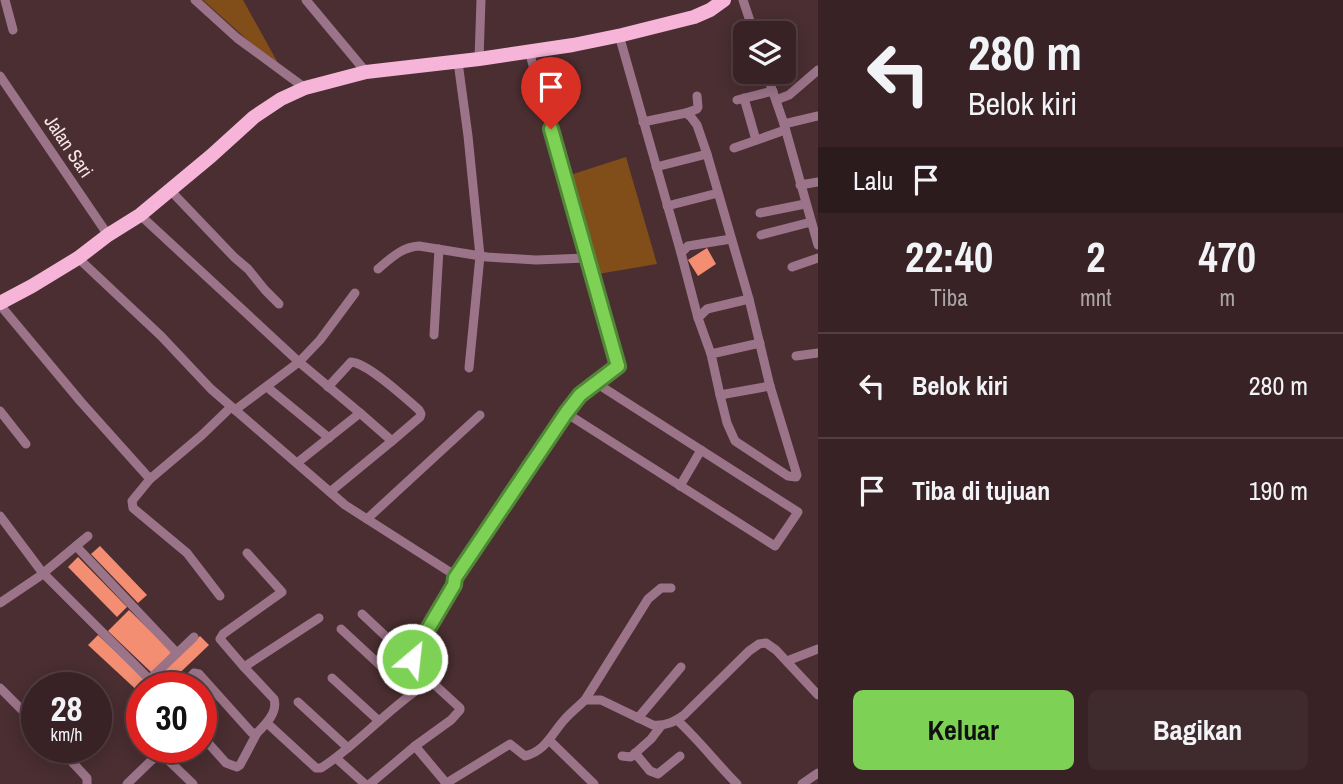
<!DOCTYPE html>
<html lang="id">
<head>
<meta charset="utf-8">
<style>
  :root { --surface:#382225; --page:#3f2a2d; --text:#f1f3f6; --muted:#aba4a7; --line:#523f42; --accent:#7dd154 }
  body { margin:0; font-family:"Archivo Narrow",sans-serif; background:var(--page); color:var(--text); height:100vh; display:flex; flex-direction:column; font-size:26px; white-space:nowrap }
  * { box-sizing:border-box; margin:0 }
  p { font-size:23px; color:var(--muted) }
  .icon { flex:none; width:38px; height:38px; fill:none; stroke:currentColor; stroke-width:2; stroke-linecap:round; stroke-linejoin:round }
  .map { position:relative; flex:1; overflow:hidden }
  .details { display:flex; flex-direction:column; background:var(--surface); width:525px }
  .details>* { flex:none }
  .hud { background:#382225; color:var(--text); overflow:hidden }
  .fabs { position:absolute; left:733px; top:21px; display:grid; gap:14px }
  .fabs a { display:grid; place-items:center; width:63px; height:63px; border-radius:10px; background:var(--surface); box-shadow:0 4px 18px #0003,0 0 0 2px var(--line); font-size:35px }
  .speed { position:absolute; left:21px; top:672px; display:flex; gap:14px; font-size:35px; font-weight:700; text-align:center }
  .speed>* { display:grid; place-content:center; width:91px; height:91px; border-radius:50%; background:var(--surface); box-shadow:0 4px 18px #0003,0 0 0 2px var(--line); line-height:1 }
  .speed small { font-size:18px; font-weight:400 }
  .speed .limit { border:10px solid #d22; background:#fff; color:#111 }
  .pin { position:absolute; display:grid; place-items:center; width:60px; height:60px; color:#fff; margin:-72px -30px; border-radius:50% 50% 50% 0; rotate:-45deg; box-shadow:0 0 7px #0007 }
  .pin .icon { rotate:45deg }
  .me { position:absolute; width:77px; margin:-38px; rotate:28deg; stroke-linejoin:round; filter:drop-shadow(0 0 5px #0008) }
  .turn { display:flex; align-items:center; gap:24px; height:147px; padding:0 35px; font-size:32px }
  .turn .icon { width:91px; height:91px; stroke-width:2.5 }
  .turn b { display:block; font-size:49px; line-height:60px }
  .then { display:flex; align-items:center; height:66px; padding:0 35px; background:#0003; gap:14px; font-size:26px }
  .eta { display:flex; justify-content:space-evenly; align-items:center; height:119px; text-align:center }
  .eta b { font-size:42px; font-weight:700; line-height:49px }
  .cta { display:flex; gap:14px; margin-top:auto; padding:14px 35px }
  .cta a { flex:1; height:80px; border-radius:10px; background:var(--accent); color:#111; font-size:28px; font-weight:700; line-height:80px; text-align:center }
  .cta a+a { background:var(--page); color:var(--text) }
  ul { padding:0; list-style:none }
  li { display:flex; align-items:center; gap:21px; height:105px; padding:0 35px; border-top:2px solid var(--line) }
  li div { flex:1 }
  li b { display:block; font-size:26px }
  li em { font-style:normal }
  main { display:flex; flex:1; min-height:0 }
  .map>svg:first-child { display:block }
  .green { fill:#814d18 }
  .building { fill:#f38e73 }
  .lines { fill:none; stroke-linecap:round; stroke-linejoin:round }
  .minor { stroke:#9c7489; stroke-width:9 }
  .primary { stroke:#f6b5d8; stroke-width:14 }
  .route-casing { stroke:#518837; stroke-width:18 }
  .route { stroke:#7dd154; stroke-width:12 }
  .labels { text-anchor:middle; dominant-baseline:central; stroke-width:7; stroke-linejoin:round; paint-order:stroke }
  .street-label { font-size:19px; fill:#f9e6e8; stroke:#4a2e31 }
</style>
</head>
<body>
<main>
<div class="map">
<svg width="818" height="784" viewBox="0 0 818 784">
  <rect width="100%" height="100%" fill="#4a2e31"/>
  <g class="green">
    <path d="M203 0H243L278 63 253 45Z"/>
    <path d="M626 157 657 264 598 274 570 175Z"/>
  </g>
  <g class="building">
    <path d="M707 248 716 264 698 276 688 260Z"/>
    <path d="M100 546 147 595 138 603 91 554Z"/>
    <path d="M78 557 127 607 117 617 68 567Z"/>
    <path d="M129 610 172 652 152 673 108 631Z"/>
    <path d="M98 635 154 688H142V695L88 645Z"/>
    <path d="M200 636 209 645 164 688 155 678Z"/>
  </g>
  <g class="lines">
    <g class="minor">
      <path d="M5 0 13 30"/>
      <path d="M195 0 237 38 305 88"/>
      <path d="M306 0 366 72"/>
      <path d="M743 0 754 33"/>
      <path d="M619 35 681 253"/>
      <path d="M479 59 481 0"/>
      <path d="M458 62 468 136 480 256 469 368"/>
      <path d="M766 72 784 124 818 245"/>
      <path d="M0 76 108 235"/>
      <path d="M744 98 756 140"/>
      <path d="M737 100 773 91"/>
      <path d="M776 100 789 95 818 70"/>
      <path d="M686 113 697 109 698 107 697 96"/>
      <path d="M643 122 686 113 691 117 697 125 707 154 749 299 770 386 797 475 796 477 788 476 735 441 727 423 720 395"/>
      <path d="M784 124 818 116"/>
      <path d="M734 148 785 130"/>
      <path d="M656 167 707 154"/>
      <path d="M800 185 818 182"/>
      <path d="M170 190 234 257 248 269 265 290 279 304"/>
      <path d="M667 206 718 193"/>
      <path d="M760 213 805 204"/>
      <path d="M140 215 299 362 360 413 297 463"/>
      <path d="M761 235 811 222"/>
      <path d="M78 258 161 336 211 389 330 492 345 505 453 574 455 578 454 585 423 636 412 659 423 674 460 708V710L451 720 415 746 370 784"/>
      <path d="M792 267 818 258"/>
      <path d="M378 269C391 258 402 247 419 246L487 257 536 260 586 258 580 232 529 51"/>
      <path d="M0 305 81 402 150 479 202 435 231 407"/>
      <path d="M698 318 681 253 688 246 731 239"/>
      <path d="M434 335 439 249"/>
      <path d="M760 343 711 354 720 395 770 386"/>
      <path d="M711 354 698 318 707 309 749 299"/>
      <path d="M796 356 818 353"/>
      <path d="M267 387 329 438"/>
      <path d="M328 387 351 362C368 363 405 398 419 410L421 414 420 417 392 441 360 413"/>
      <path d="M235 410 299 362 320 340 355 293"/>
      <path d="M0 411 26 444"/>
      <path d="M566 413 775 546 798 512 596 383"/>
      <path d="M150 479 132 501 133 508 187 553 220 596"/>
      <path d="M680 486 701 450"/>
      <path d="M330 492 392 441"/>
      <path d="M0 516 42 572 40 576 0 603"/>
      <path d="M367 519 480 415"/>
      <path d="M76 546 177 653"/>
      <path d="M43 573 158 688"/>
      <path d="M41 575 88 536"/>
      <path d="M455 578 580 395 618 366 586 258"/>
      <path d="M362 614 412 661"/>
      <path d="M341 629 410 693"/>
      <path d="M787 661 818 649"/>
      <path d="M244 667 319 618"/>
      <path d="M332 678 379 721"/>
      <path d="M150 679 194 637"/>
      <path d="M0 688 37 725"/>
      <path d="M180 688 194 673 199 674 252 733H257C266 724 278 712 274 699L244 667 220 639 223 634 282 592 247 553"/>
      <path d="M585 700 648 599 661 588H671"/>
      <path d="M298 702 348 748"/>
      <path d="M638 718 681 667"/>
      <path d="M677 720C699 740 716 763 737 784"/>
      <path d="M267 723 316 768H321C360 743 390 706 430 681"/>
      <path d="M201 735 226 763 237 767 240 765 257 733"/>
      <path d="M549 740 594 784"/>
      <path d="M415 746 446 783"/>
      <path d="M58 747 87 778V784"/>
      <path d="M635 753 650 771 658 774 680 756"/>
      <path d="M622 756 631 757 651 739 661 726"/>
      <path d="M336 758 365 784"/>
      <path d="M127 784 158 754 165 757 193 784"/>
      <path d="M445 784 510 744 525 756C546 751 552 733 565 719 571 712 579 706 585 700H601L653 725C666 726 674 722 684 715L749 651 759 644 766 643 776 650 818 695"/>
      <path d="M802 784 818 773"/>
    </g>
    <path class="primary" d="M0 303 32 286 78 258 108 235 140 215 211 156 254 117 281 99 305 88 366 72 479 59 573 45 622 35 694 17 710 10 724 0"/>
  </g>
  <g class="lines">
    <g class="route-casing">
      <path id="route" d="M412 659V656L454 585 455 578 566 413 580 395 618 366 551 129"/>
    </g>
    <use href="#route" class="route"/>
  </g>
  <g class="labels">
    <g class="street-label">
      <text transform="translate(69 146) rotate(56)">Jalan Sari</text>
    </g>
  </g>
</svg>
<div class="fabs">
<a><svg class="icon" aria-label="layers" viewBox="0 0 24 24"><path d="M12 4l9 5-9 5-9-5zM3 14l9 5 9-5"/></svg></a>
</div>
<div class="speed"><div>28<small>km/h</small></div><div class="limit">30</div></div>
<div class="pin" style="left:551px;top:129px;background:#d93025"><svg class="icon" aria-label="arrive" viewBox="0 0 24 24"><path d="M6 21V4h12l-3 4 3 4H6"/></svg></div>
<svg class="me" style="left:412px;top:659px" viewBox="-20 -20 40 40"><circle r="17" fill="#7dd154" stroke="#fff" stroke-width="3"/><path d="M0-11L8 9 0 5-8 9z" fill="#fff"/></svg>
</div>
<section class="details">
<div class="hud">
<div class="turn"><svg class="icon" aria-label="left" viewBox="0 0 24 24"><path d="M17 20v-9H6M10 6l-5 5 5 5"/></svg><div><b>280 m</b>Belok kiri</div></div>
<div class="then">Lalu<svg class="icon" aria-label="arrive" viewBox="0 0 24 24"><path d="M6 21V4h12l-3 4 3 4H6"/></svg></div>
</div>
<div class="eta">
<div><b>22:40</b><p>Tiba</p></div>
<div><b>2</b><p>mnt</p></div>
<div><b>470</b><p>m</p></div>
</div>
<ul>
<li><svg class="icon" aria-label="left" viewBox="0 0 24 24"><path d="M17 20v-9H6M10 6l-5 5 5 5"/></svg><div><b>Belok kiri</b></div><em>280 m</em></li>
<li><svg class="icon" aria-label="arrive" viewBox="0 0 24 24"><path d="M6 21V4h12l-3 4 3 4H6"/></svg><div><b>Tiba di tujuan</b></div><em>190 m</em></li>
</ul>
<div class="cta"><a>Keluar</a><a>Bagikan</a></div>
</section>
</main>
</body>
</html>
